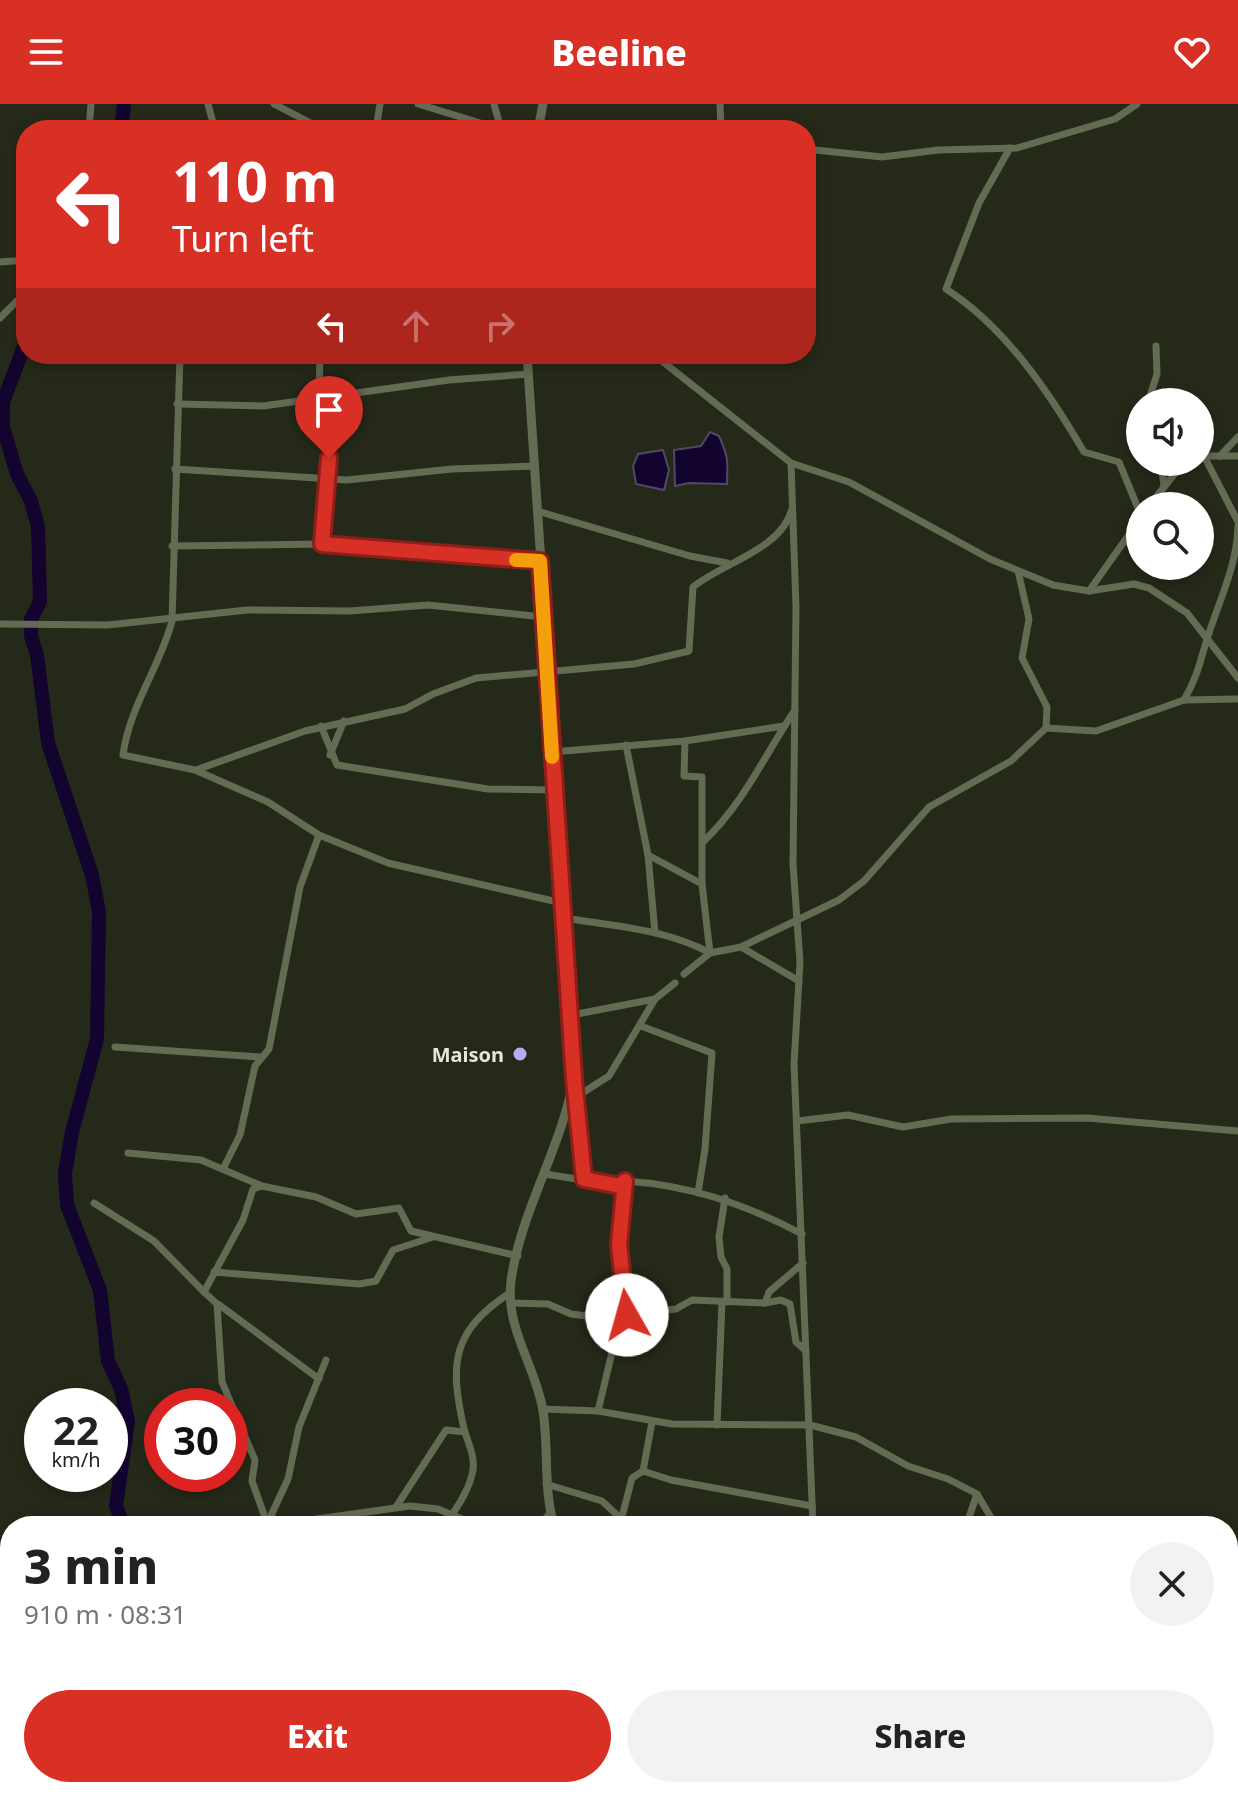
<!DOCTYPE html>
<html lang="en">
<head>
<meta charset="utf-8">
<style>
  :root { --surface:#fff; --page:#f2f2f2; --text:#222; --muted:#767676; --accent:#d93025 }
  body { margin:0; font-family:"Noto Sans",sans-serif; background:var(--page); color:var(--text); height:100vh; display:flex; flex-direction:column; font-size:30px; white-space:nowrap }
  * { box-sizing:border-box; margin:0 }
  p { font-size:26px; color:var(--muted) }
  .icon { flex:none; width:44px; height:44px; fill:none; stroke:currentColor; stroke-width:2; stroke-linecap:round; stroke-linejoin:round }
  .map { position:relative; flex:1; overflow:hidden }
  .side { position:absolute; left:0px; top:1412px; width:1238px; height:282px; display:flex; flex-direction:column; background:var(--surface); border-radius:32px 32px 0 0; box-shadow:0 4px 12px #0003 }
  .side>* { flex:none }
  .top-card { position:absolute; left:16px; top:16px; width:800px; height:244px; border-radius:32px; box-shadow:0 4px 12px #0003; background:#d93025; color:#fff; overflow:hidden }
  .fabs { position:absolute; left:1126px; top:284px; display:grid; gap:16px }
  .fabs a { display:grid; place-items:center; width:88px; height:88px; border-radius:50%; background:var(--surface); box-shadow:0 4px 12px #0003; font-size:40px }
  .speed { position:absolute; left:24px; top:1284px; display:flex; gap:16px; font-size:40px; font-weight:700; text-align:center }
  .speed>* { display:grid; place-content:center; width:104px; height:104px; border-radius:50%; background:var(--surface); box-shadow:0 4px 12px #0003; line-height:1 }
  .speed small { font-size:20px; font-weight:400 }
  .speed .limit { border:12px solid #d22; background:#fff; color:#111 }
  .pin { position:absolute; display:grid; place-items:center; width:68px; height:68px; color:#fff; margin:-82px -34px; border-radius:50% 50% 50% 0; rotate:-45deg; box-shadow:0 0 8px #0007 }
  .pin .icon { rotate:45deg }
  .me { position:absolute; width:88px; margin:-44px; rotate:353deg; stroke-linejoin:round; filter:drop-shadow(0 0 6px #0008) }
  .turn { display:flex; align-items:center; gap:28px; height:168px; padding:0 24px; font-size:36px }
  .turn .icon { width:104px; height:104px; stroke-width:2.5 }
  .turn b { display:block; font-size:56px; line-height:68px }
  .lanes { display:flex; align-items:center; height:76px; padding:0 24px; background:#0003; justify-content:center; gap:40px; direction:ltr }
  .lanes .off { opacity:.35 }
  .round { display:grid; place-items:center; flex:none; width:84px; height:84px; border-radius:42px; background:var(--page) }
  .head { display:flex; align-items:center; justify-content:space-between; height:136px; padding:0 24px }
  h1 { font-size:48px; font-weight:800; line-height:60px }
  .primary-button { display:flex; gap:16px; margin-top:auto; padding:16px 24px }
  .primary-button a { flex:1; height:92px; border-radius:48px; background:var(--accent); color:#fff; font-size:32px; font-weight:800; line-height:92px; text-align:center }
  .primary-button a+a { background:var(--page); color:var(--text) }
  header { display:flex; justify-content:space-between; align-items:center; height:104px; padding:0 24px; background:var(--accent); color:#fff; font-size:36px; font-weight:800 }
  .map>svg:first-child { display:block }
  .water { fill:#13042f; stroke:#524863; stroke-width:2 }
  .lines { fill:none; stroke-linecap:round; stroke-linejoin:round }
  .river { stroke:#13042f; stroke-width:14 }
  .minor { stroke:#636b53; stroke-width:7 }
  .tertiary { stroke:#636b53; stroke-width:9 }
  .route-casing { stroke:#8d1f18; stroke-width:20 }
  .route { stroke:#d93025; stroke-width:14 }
  .slow { stroke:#f59e0b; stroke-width:14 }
  .poi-dot { fill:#b9abf7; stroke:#252919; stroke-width:3 }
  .labels { text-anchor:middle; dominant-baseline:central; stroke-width:6; stroke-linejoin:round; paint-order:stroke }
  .poi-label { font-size:20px; font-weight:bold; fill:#e4e7dd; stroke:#252919; text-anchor:end }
</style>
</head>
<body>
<header><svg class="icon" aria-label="menu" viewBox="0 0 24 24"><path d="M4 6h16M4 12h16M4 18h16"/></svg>Beeline<svg class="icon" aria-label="heart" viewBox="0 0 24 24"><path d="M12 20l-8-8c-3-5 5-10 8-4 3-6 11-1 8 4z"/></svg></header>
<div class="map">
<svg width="1238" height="1693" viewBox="0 0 1238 1693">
  <rect width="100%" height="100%" fill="#252919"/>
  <g class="water">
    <path d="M710 328 719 332C730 357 727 358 727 380L689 379 675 382 674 346 701 342Z"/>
    <path d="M663 346 669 366 664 386 636 380 633 362 638 350Z"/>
  </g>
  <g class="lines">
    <g class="river">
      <path d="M121 26 124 0"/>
      <path d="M26 237 3 298V323L17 370 31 397 38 423 40 498 31 515V532L37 551 48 639 92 771 99 808 97 935 72 1028 65 1069 67 1101 100 1186 108 1257 121 1285 128 1317 116 1402 124 1422"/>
      <path d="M157 1684V1693"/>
    </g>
    <g class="minor">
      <path d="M208 0 215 26"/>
      <path d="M274 0 324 26"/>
      <path d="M418 0 503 26"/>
      <path d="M494 0 501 25"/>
      <path d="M720 0 721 26"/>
      <path d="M89 26 91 0"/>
      <path d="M376 26 380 0"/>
      <path d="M1010 44 979 99 946 185C1005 223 1049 288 1084 348L1119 358 1140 409"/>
      <path d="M806 45 882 53 938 46 1017 44 1115 15 1137 0"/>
      <path d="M0 158 26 156"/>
      <path d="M0 214 26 188"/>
      <path d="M180 250 172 517C160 563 129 603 123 651L195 666 268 698 319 731 388 759 562 799"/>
      <path d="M653 250 791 359 796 503 793 760 800 858 794 960 813 1422"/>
      <path d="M319 294 320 250"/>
      <path d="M1148 298 1157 270 1156 242"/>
      <path d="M177 300 263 302 449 276 529 270"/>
      <path d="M1202 352H1238"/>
      <path d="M1204 352 1238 418"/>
      <path d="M1220 352 1238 333"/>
      <path d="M1161 358 1164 382"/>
      <path d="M791 359 849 378 990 455 1053 481 1089 487 1134 480 1149 484 1187 509 1238 574"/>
      <path d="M175 365 347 376 452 365 534 362"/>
      <path d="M1149 402 1184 358"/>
      <path d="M537 407 690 452 727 459"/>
      <path d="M322 440 332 295"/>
      <path d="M172 442 322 440 540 457"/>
      <path d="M1089 487 1140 415"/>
      <path d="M0 520 108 521 247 506 350 507 428 501 543 513"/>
      <path d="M1184 596C1198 572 1200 557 1208 532 1220 495 1237 461 1238 422"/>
      <path d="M321 622 337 661 488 685 555 686"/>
      <path d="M1046 624 1096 627 1184 596 1238 595"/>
      <path d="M685 637 684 672 702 673V780L710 849"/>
      <path d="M626 641 648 751 655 829"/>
      <path d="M552 648 685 637 784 622"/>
      <path d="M330 651 344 617"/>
      <path d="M196 666 305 627 405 605 433 590 476 574 634 560 689 547 693 483C724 458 781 446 792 405"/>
      <path d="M703 738C744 699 764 652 795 606"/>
      <path d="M648 751 702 780"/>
      <path d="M565 814C613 822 666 825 710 849"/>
      <path d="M741 843 799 877"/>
      <path d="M684 870 710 849 741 843 839 796 864 777 929 703 1011 657 1046 624 1047 603 1022 554 1029 515 1018 467"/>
      <path d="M572 911 655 895 675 879"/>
      <path d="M641 922 712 949 705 1045 698 1089"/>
      <path d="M115 943 260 953"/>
      <path d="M575 990 584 1075"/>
      <path d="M576 993 609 972 655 895"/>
      <path d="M797 1017 848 1011 903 1023 951 1015 1087 1014 1238 1027"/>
      <path d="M128 1049 201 1056 262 1082"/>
      <path d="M224 1063 240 1031 255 962 269 945 300 783 319 731"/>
      <path d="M545 1070 620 1082 625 1077C689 1081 745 1100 802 1130"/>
      <path d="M725 1094 719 1133 721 1153 727 1165V1198"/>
      <path d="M94 1099 154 1137 204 1188"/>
      <path d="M214 1168 359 1180 376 1177 393 1146 433 1133"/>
      <path d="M511 1199 548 1200 571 1210 603 1214 676 1205 692 1196 765 1199 781 1196 790 1200 796 1238 806 1247"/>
      <path d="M765 1199 769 1188 803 1159"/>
      <path d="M218 1200 319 1275"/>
      <path d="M326 1256 299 1323 288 1375 268 1418 281 1420 410 1402 438 1405 479 1422"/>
      <path d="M542 1305 598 1307 672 1320 810 1321 856 1333 908 1362 948 1375 977 1390 996 1422"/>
      <path d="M598 1307 619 1219 627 1211 619 1141 625 1077"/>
      <path d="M717 1321 722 1198"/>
      <path d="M643 1367 671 1376 812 1402"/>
      <path d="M546 1380 602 1397 629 1422"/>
      <path d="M396 1403 446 1326 465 1328"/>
      <path d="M452 1411C461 1397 470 1383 473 1366 475 1352 468 1339 464 1325 449 1258 452 1227 511 1188"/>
      <path d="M622 1413 632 1374 643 1367 652 1318"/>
      <path d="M268 1422 252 1377 255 1356 222 1278 217 1200 204 1188 243 1116 253 1085 262 1082 316 1093 356 1110 399 1104 411 1127 518 1152"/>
      <path d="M539 1422 551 1408"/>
      <path d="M966 1422 977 1390"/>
      <path d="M1228 1547 1238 1594"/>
      <path d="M249 1684 250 1693"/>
      <path d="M1031 1684 1036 1693"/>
      <path d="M344 1693 348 1684"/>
      <path d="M599 1693 600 1684"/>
      <path d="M773 1693V1684"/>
    </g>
    <g class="tertiary">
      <path d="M538 26 543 0"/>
      <path d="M527 250 575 966C565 1039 521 1104 511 1177 505 1225 536 1262 543 1307 549 1346 543 1383 554 1422"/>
      <path d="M717 1684 724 1693"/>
    </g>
  </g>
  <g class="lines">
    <g class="route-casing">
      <path id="route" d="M329 354 322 440 540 457 574 975 584 1075 620 1082 625 1077 619 1141 627 1211"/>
    </g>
    <use href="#route" class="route"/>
    <path class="slow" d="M516 456 540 457 552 653"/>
  </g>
  <circle class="poi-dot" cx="520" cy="950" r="8"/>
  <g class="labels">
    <g class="poi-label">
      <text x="504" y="950">Maison</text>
    </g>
  </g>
</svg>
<div class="fabs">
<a><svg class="icon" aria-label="sound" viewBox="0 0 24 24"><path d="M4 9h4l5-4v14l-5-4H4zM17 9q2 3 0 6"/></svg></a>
<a><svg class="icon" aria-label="search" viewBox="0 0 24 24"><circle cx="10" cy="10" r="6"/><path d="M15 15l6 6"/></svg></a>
</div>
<div class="speed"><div>22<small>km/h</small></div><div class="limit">30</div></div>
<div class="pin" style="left:329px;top:354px;background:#d93025"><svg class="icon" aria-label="arrive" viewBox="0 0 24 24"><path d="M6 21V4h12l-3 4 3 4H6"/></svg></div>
<svg class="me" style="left:627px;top:1211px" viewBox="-20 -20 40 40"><circle r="19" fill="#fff"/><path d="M0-13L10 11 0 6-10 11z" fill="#d93025"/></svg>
<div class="top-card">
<div class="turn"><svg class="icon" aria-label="left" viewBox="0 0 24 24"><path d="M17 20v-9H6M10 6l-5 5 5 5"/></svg><div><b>110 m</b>Turn left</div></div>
<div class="lanes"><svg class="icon" aria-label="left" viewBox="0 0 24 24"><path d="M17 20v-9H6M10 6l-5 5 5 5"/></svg><svg class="icon off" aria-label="ahead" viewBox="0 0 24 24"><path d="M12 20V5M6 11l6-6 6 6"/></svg><svg class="icon off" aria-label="right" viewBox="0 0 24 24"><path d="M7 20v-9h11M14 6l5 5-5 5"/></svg></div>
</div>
<section class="side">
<div class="head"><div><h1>3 min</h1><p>910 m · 08:31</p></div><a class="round"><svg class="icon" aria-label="close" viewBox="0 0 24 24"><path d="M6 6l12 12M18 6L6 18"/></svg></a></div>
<div class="primary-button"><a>Exit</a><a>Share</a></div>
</section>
</div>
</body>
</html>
